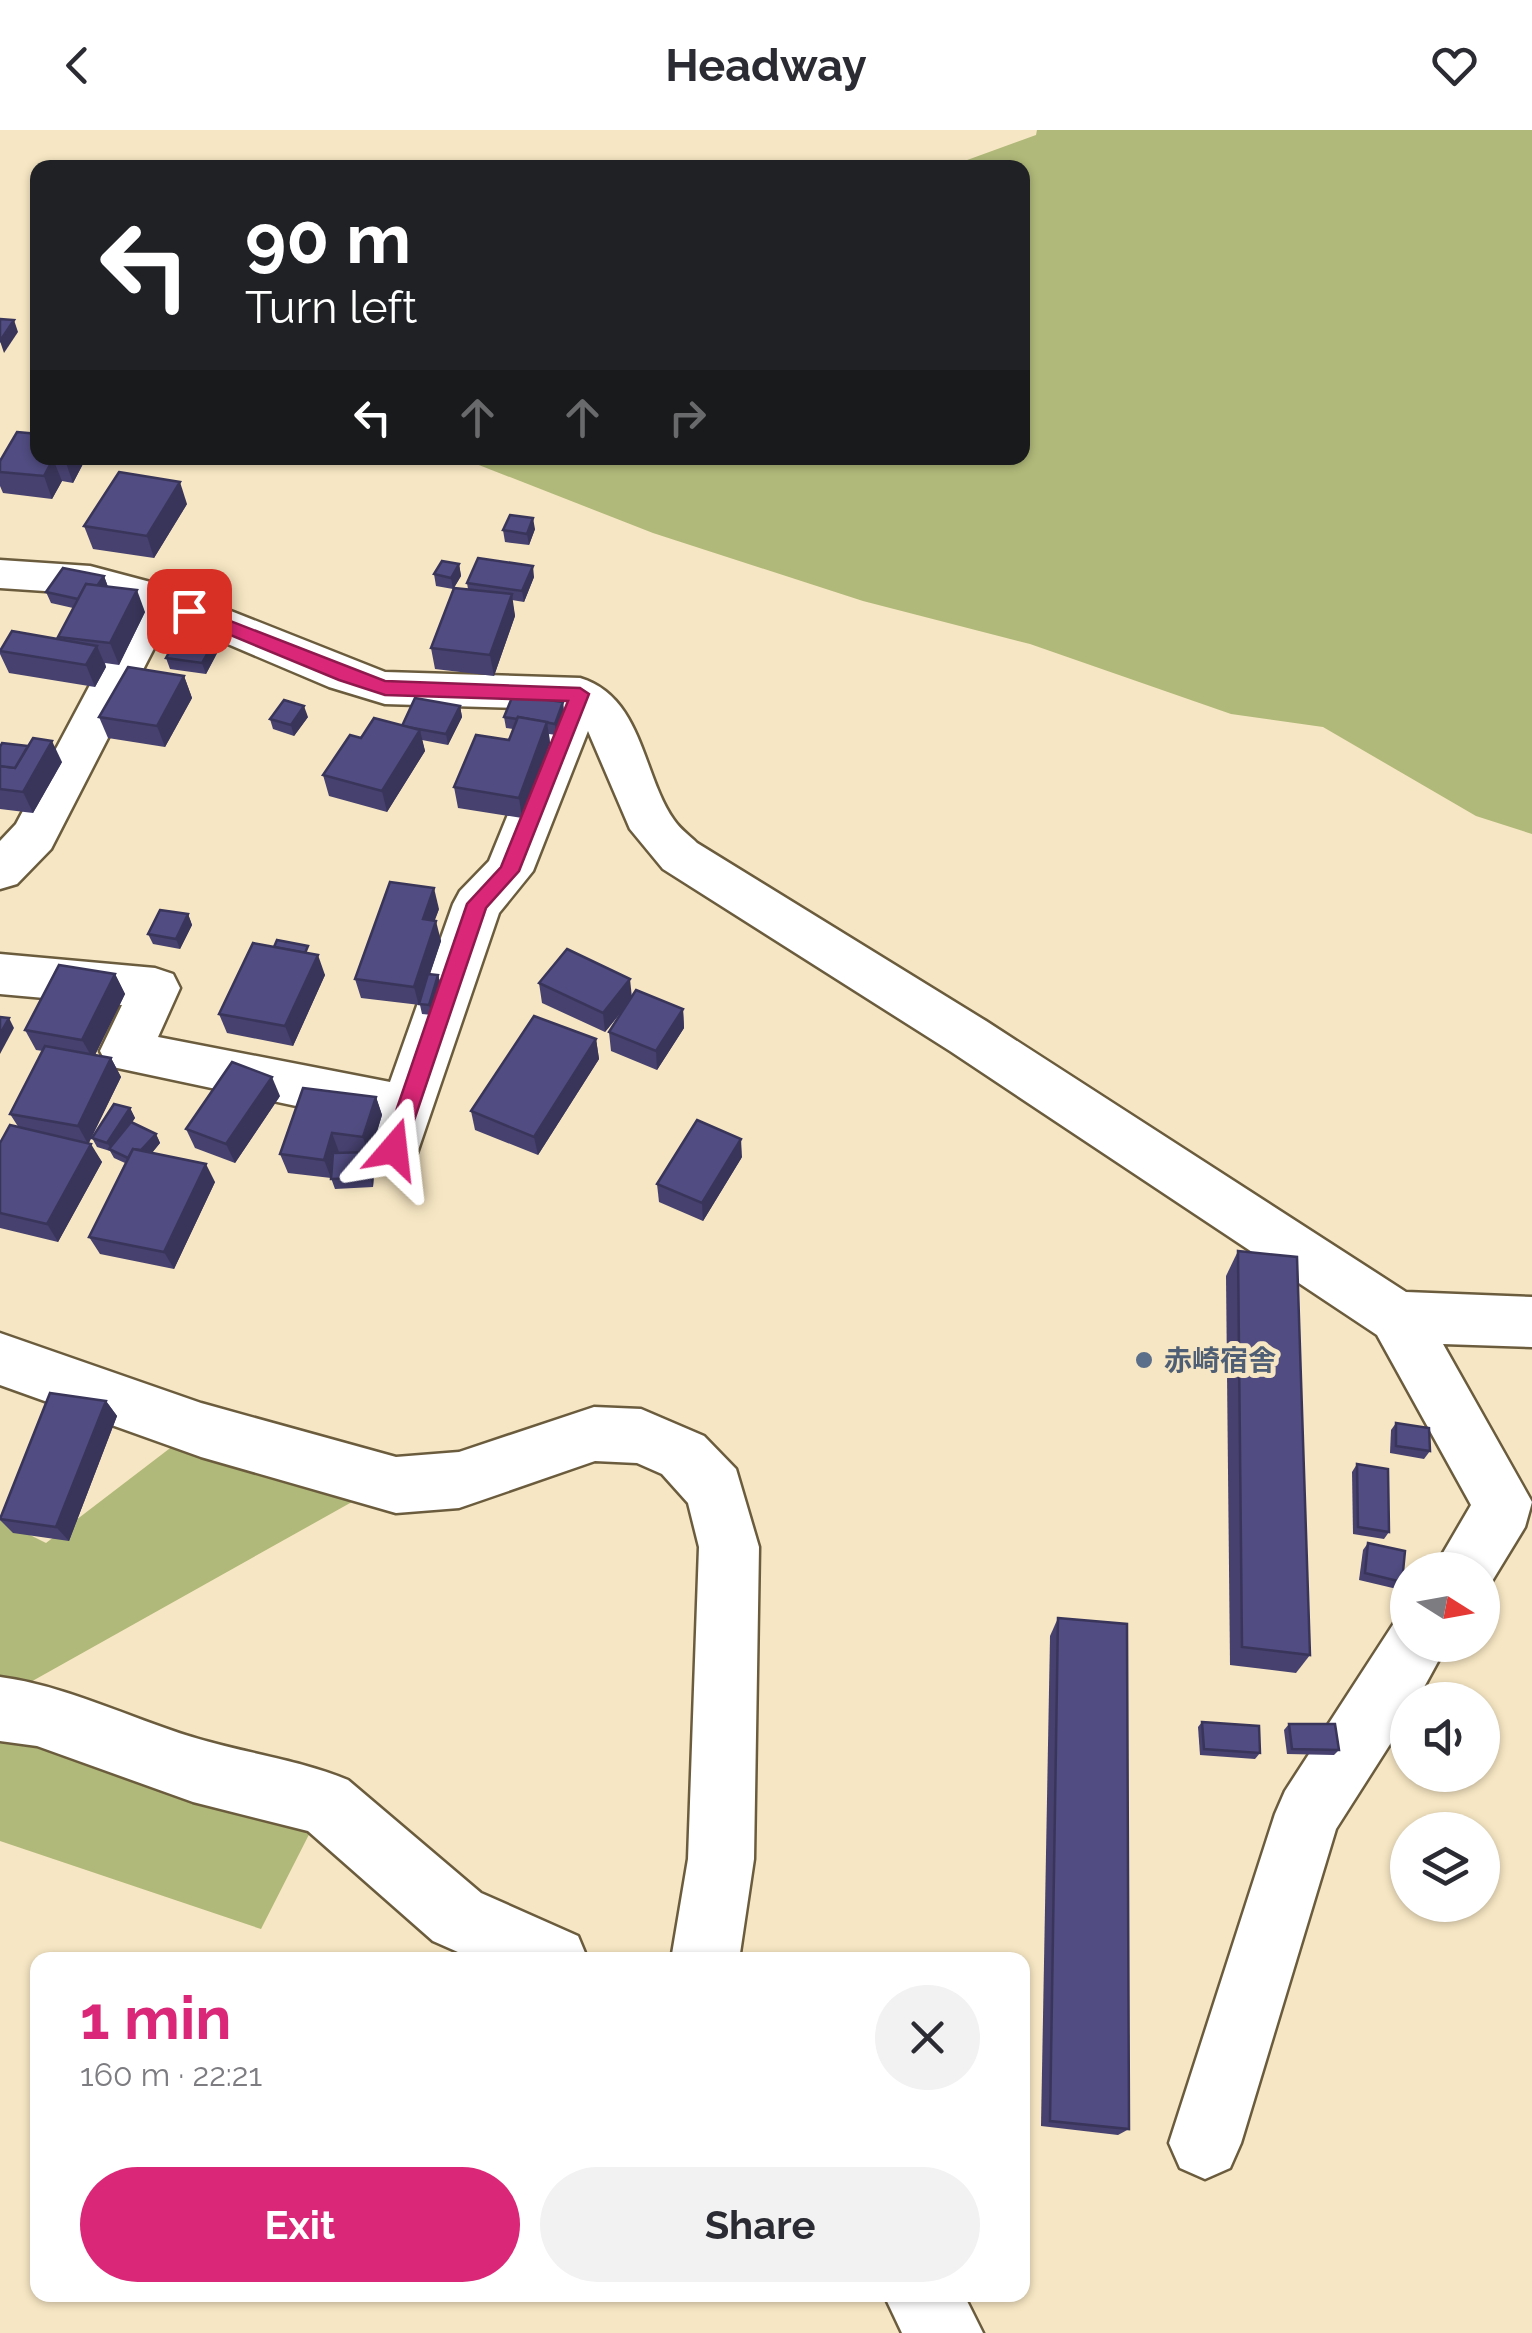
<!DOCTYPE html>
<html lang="en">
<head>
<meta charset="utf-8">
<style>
  :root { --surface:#fff; --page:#f2f2f3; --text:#2b2b33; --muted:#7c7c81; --accent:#db2777 }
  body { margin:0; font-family:Raleway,"Noto Sans JP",sans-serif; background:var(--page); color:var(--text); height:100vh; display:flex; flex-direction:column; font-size:38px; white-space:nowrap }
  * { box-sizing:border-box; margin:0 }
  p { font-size:32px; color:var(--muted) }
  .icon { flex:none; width:55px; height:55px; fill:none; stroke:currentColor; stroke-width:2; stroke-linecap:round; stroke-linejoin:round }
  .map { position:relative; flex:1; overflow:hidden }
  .drawer { position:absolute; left:30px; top:1822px; width:1000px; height:350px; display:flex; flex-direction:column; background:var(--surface); border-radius:20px; box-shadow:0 2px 8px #0004 }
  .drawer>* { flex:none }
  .hud { position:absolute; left:30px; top:30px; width:1000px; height:305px; border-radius:20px; box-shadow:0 2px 8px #0004; background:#202124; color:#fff; overflow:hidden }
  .needle { width:65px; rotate:101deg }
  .fabs { position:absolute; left:1390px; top:1422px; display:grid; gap:20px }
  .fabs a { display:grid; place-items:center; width:110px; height:110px; border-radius:50%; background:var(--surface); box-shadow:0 2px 8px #0004; font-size:50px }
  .pin { position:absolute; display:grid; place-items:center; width:85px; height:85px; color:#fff; margin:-42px; border-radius:20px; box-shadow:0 5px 15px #0006 }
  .me { position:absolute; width:110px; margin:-55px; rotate:17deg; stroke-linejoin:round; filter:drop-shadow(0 0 8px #0008) }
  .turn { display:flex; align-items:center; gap:35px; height:210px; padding:0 50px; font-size:45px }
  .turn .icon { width:130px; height:130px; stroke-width:2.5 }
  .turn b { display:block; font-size:70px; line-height:85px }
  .lanes { display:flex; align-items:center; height:95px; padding:0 50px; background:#0003; justify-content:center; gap:50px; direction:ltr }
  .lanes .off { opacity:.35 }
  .round { display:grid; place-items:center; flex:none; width:105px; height:105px; border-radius:52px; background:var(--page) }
  .head { display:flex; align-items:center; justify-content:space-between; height:170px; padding:0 50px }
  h1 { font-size:60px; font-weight:700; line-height:75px; color:var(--accent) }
  .button { display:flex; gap:20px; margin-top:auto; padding:20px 50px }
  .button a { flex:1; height:115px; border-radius:60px; background:var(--accent); color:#fff; font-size:40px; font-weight:700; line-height:115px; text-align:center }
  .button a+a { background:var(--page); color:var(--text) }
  header { display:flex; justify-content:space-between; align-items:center; height:130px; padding:0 50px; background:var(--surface); font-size:45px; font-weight:700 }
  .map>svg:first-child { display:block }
  .forest { fill:#b0b979 }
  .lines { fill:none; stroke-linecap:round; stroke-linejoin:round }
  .minor-casing { stroke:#6b5c3e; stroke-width:5 }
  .minor { fill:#fff; fill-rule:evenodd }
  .wall { fill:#46416f }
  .shaded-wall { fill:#39355a }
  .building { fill:#514c81; stroke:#39355a; stroke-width:2.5 }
  .route { fill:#db2777; stroke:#8e194d; stroke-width:2.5 }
  .service-dot { fill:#5c6f8a; stroke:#f6e6c3; stroke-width:4 }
  .labels { text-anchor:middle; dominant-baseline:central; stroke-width:10; stroke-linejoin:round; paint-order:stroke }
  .service-label { font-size:28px; font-weight:bold; fill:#4e5e75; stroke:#f6e6c3; text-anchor:start }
</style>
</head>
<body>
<header><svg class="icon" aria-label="back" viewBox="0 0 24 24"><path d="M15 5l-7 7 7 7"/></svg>Headway<svg class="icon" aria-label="heart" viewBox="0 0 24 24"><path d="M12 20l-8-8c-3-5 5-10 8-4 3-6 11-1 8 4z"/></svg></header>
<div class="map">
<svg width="1532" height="2203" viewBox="0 0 1532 2203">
  <rect width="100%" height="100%" fill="#f6e6c3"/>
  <g class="forest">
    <path d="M1037 0H1532V704L1476 686 1323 597 1231 584 1030 514 863 471 653 403 461 328H1022V38L948 37 1036 5Z"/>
    <path d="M182 1309 359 1368 11 1563 326 1671 261 1799 0 1711V1390L46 1413Z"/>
  </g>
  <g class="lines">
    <g class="minor-casing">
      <g id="minor">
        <path d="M0 430 90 436 173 458 385 542 580 548C643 567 642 645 674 690 680 699 690 706 697 713L986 891 1406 1162 1532 1167V1217L1443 1214 1532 1372 1525 1397 1486 1461 1482 1462V1440H1433L1471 1375 1377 1205 950 921 663 739 630 699 588 601 533 741 499 783 413 1035 394 1041 375 1035 367 1019 376 993 108 936 100 921 122 875 0 864V824L155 838 173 844 180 858 158 907 390 952 453 774 460 761 489 731 551 579 385 574 329 557 169 489 51 719 17 754 0 759V711L16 694 132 476 90 464 0 458Z"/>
        <path d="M0 1203 201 1273 396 1327 459 1322 594 1277 641 1279 704 1306 736 1339 759 1417 754 1729 739 1830H671L688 1729 699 1417 688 1373 662 1344 637 1333 595 1331 459 1378 396 1383 201 1327 0 1255Z"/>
        <path d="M1408 1488V1515H1447L1417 1570H1408V1586L1336 1699 1241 2013 1230 2038 1205 2049 1180 2038 1169 2013 1275 1684 1285 1661 1394 1493Z"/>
        <path d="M0 1547C67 1556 127 1587 192 1607 243 1623 298 1629 348 1650L481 1763 578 1806 588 1830H476L433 1811 308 1701 193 1672 37 1616 0 1611Z"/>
        <path d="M884 2165H964L983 2203H902Z"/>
      </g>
    </g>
    <use href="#minor" class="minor"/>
  </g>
  <g class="wall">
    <path d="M17 302 85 330 73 353 62 351 52 369 3 363 0 356V331Z"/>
    <path d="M187 374 154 428 93 419 84 396Z"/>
    <path d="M535 399 529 415 505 412 503 400Z"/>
    <path d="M459 434 461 446 454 458 468 459 467 453 534 447 524 472 512 470 515 486 494 546 435 539 431 518 453 459 436 456 434 444Z"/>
    <path d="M104 446 108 457 145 482 119 535 105 533 106 537 95 557 9 543 0 524V519L59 509 58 507 73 478 51 473 46 462Z"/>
    <path d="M221 499 224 510 206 544 170 539 166 528Z"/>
    <path d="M184 546 192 568 165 617 108 608 99 587Z"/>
    <path d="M563 572 564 583 556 605 549 604 550 613 522 688 458 678 454 657 509 610 513 599 506 598 504 587Z"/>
    <path d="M460 576 462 587 448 615 422 610 425 621 387 682 329 666 323 645 361 608Z"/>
    <path d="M308 587 294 606 273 599 270 589Z"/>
    <path d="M0 617 62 632 33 683 0 679Z"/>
    <path d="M439 779 434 791 441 811 430 844 438 845 441 855 432 885 422 884 420 875 361 868 355 849Z"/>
    <path d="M188 784 192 795 180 819 153 814 148 804Z"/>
    <path d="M311 824 325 845 293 916 227 903 219 884Z"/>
    <path d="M115 844 125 864 95 925 111 928 121 947 89 1013 102 1032 58 1112 0 1098V1013L19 998 10 984 43 921 36 920 25 900Z"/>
    <path d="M539 853 632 866 683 879 684 898 657 940 611 921 609 902 624 879 605 902 542 873Z"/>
    <path d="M596 909 599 929 538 1025 475 1000 471 981Z"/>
    <path d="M280 966 235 1033 195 1018 186 999Z"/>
    <path d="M376 967 382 985 371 1022 375 1031 373 1057 335 1059 331 1048 288 1043 280 1024Z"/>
    <path d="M130 978 135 988 132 992 156 1004 160 1013 152 1023 215 1052 174 1139 100 1124 89 1107 125 1033 114 1028 110 1021 97 1017 92 1008Z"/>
    <path d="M742 1027 703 1091 659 1072 657 1054Z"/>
    <path d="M1238 1121 1310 1525 1296 1543 1230 1535 1226 1146Z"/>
    <path d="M106 1271 117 1286 69 1411 13 1403 0 1390Z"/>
    <path d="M1396 1293 1430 1321 1424 1329 1390 1323 1391 1300Z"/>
    <path d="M1357 1334 1389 1402 1384 1409 1353 1404 1352 1342Z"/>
    <path d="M1368 1413 1402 1452 1397 1459 1359 1450 1363 1420Z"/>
    <path d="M1058 1488 1129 1999 1118 2005 1041 1996 1050 1506Z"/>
    <path d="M1202 1592 1260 1623 1255 1629 1200 1625 1198 1597Z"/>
    <path d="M1289 1594 1339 1620 1334 1625 1287 1624 1284 1600Z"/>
  </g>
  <g class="shaded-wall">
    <path d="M14 190 18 202 4 223 0 211Z"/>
    <path d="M66 328H84L85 330 73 353 65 330Z"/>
    <path d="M53 329 62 351 52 369 44 346Z"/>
    <path d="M180 352 187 374 154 428 147 406Z"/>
    <path d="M533 388 535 399 529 415 527 404Z"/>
    <path d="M459 434 461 446 453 459 451 448Z"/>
    <path d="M533 436 534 447 524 472 522 461Z"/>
    <path d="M104 446 108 457 86 470Z"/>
    <path d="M137 460 145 482 119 535 110 513Z"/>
    <path d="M512 464 515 486 494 546 490 525Z"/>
    <path d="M221 499 224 510 206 544 202 533Z"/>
    <path d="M97 516 106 537 95 557 86 535Z"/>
    <path d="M184 546 192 568 165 617 157 596Z"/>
    <path d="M563 572 564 583 556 605 555 594Z"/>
    <path d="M304 576 308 587 294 606 291 595Z"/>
    <path d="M460 576 462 587 448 615 446 604Z"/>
    <path d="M547 592 550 613 522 688 519 668Z"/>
    <path d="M420 600 425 621 387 682 382 661Z"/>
    <path d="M52 611 62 632 33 683 23 662Z"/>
    <path d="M434 758 439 779 428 809 423 789Z"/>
    <path d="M188 784 192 795 180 819 176 809Z"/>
    <path d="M436 791 441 811 419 876 414 857Z"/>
    <path d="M318 825 325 845 293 916 285 896Z"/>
    <path d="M115 844 125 864 93 929 82 910Z"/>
    <path d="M438 845 441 855 432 885 429 875Z"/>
    <path d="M630 849 632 868 605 902 603 883Z"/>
    <path d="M683 879 684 898 657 940 656 921Z"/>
    <path d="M9 888 14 898 0 924V904Z"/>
    <path d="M596 909 599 929 538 1025 534 1007Z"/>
    <path d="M111 928 121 947 88 1014 78 996Z"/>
    <path d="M272 947 280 966 235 1033 226 1014Z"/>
    <path d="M376 967 382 985 369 1026 363 1007Z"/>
    <path d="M130 978 135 988 113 1021 107 1013Z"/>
    <path d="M332 1003 339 1022 331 1048 324 1030Z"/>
    <path d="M156 1004 160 1013 138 1039 132 1030Z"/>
    <path d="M741 1009 742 1027 703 1091 702 1073Z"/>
    <path d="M91 1014 102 1032 58 1112 47 1094Z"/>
    <path d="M372 1022 375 1031 373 1057 370 1048Z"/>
    <path d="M206 1034 215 1052 174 1139 164 1122Z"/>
    <path d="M106 1271 117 1286 69 1411 56 1397Z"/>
  </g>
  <g class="building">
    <path d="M0 189 14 190 0 211Z"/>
    <path d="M17 302 38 304V328H66L65 330 53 329 44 346 0 342V331Z"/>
    <path d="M119 342 180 352 147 406 84 396Z"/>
    <path d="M510 385 533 388 527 404 503 400Z"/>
    <path d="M478 428 533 436 522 461 467 453Z"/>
    <path d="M442 431 459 434 451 448 434 444Z"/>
    <path d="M63 438 104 446 97 456 86 454 78 469 46 462Z"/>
    <path d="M86 454 137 460 110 513 58 507Z"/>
    <path d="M454 458 512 464 490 525 431 518Z"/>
    <path d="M185 493 221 499 202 533 166 528Z"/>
    <path d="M12 501 97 516 86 535 0 521Z"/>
    <path d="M128 537 184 546 157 596 99 587Z"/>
    <path d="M513 565 563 572 555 594 518 587 517 589 504 587Z"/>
    <path d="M415 568 460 576 446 604 402 596Z"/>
    <path d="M284 570 304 576 291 595 270 589Z"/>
    <path d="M518 587 547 592 519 668 454 657 476 605 509 610Z"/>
    <path d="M374 588 420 600 382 661 323 645 350 605 361 608Z"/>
    <path d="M33 608 52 611 23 662 0 659V636L15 638Z"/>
    <path d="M2 613 28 616 15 638 0 636V617Z"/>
    <path d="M390 752 434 758 423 789 436 791 414 857 355 849Z"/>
    <path d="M160 780 188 784 176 809 148 804Z"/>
    <path d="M277 810 308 816 305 823 274 817Z"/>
    <path d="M253 813 318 825 285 896 219 884Z"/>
    <path d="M567 819 630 849 603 883 539 853Z"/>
    <path d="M59 835 115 844 82 910 25 900Z"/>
    <path d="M428 844 438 845 429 875 419 874Z"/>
    <path d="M636 860 683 879 656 921 609 902Z"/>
    <path d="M534 886 596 909 534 1007 471 981Z"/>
    <path d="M0 887 9 888 0 904Z"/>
    <path d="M45 916 111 928 78 996 10 984Z"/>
    <path d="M232 932 272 947 226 1014 186 999Z"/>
    <path d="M303 958 376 967 363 1007 332 1003 324 1030 280 1024Z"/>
    <path d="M114 974 130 978 107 1013 92 1008Z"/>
    <path d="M697 990 741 1009 702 1073 657 1054Z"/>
    <path d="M131 992 156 1004 141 1020 133 1019 128 1028 109 1019Z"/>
    <path d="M10 995 91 1014 47 1094 0 1083V1013Z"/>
    <path d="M133 1019 206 1034 164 1122 89 1107Z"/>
    <path d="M372 1022 370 1048 331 1049 333 1023Z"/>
    <path d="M1238 1121 1297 1127 1310 1525 1242 1517Z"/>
    <path d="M50 1263 106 1271 56 1397 0 1389Z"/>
    <path d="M1396 1293 1429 1298 1430 1321 1396 1316Z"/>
    <path d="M1357 1334 1388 1339 1389 1402 1358 1397Z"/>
    <path d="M1368 1413 1405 1421 1402 1452 1365 1443Z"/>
    <path d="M1058 1488 1127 1494 1129 1999 1050 1991Z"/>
    <path d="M1202 1592 1259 1596 1260 1623 1204 1619Z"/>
    <path d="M1289 1594H1335L1339 1620 1292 1619Z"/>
  </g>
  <path class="route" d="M189 475 385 551 580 558 589 564 519 741 486 778 402 1026H386L383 1019 467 774 501 737 568 571 385 565 339 550 182 485V476Z"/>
  <circle class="service-dot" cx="1144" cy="1230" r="10"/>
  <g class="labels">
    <g class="service-label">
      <text x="1164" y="1230">赤崎宿舎</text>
    </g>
  </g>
</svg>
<div class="fabs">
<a><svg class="needle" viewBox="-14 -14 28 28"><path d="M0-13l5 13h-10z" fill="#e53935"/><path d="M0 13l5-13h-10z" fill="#7c7c81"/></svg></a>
<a><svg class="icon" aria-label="sound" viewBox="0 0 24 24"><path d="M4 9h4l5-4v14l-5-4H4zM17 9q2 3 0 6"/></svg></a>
<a><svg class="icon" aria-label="layers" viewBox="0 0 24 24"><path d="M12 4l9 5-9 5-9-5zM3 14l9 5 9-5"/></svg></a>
</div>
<div class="pin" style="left:189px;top:481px;background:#d93025"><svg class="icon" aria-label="arrive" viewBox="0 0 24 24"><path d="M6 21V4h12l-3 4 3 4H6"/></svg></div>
<svg class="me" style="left:394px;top:1019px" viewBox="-20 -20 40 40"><path d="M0-17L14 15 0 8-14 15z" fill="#db2777" stroke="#fff" stroke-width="4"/></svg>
<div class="hud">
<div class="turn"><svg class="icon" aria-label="left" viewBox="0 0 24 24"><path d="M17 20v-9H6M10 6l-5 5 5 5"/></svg><div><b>90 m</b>Turn left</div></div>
<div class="lanes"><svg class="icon" aria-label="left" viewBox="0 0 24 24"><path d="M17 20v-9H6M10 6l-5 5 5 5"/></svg><svg class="icon off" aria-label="ahead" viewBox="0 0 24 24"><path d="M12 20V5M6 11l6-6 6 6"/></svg><svg class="icon off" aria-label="ahead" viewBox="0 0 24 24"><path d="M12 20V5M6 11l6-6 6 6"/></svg><svg class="icon off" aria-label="right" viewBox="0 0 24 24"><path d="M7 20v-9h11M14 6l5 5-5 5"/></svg></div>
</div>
<section class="drawer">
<div class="head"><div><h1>1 min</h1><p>160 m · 22:21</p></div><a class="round"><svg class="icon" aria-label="close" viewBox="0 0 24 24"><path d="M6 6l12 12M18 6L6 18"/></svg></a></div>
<div class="button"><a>Exit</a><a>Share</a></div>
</section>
</div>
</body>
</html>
